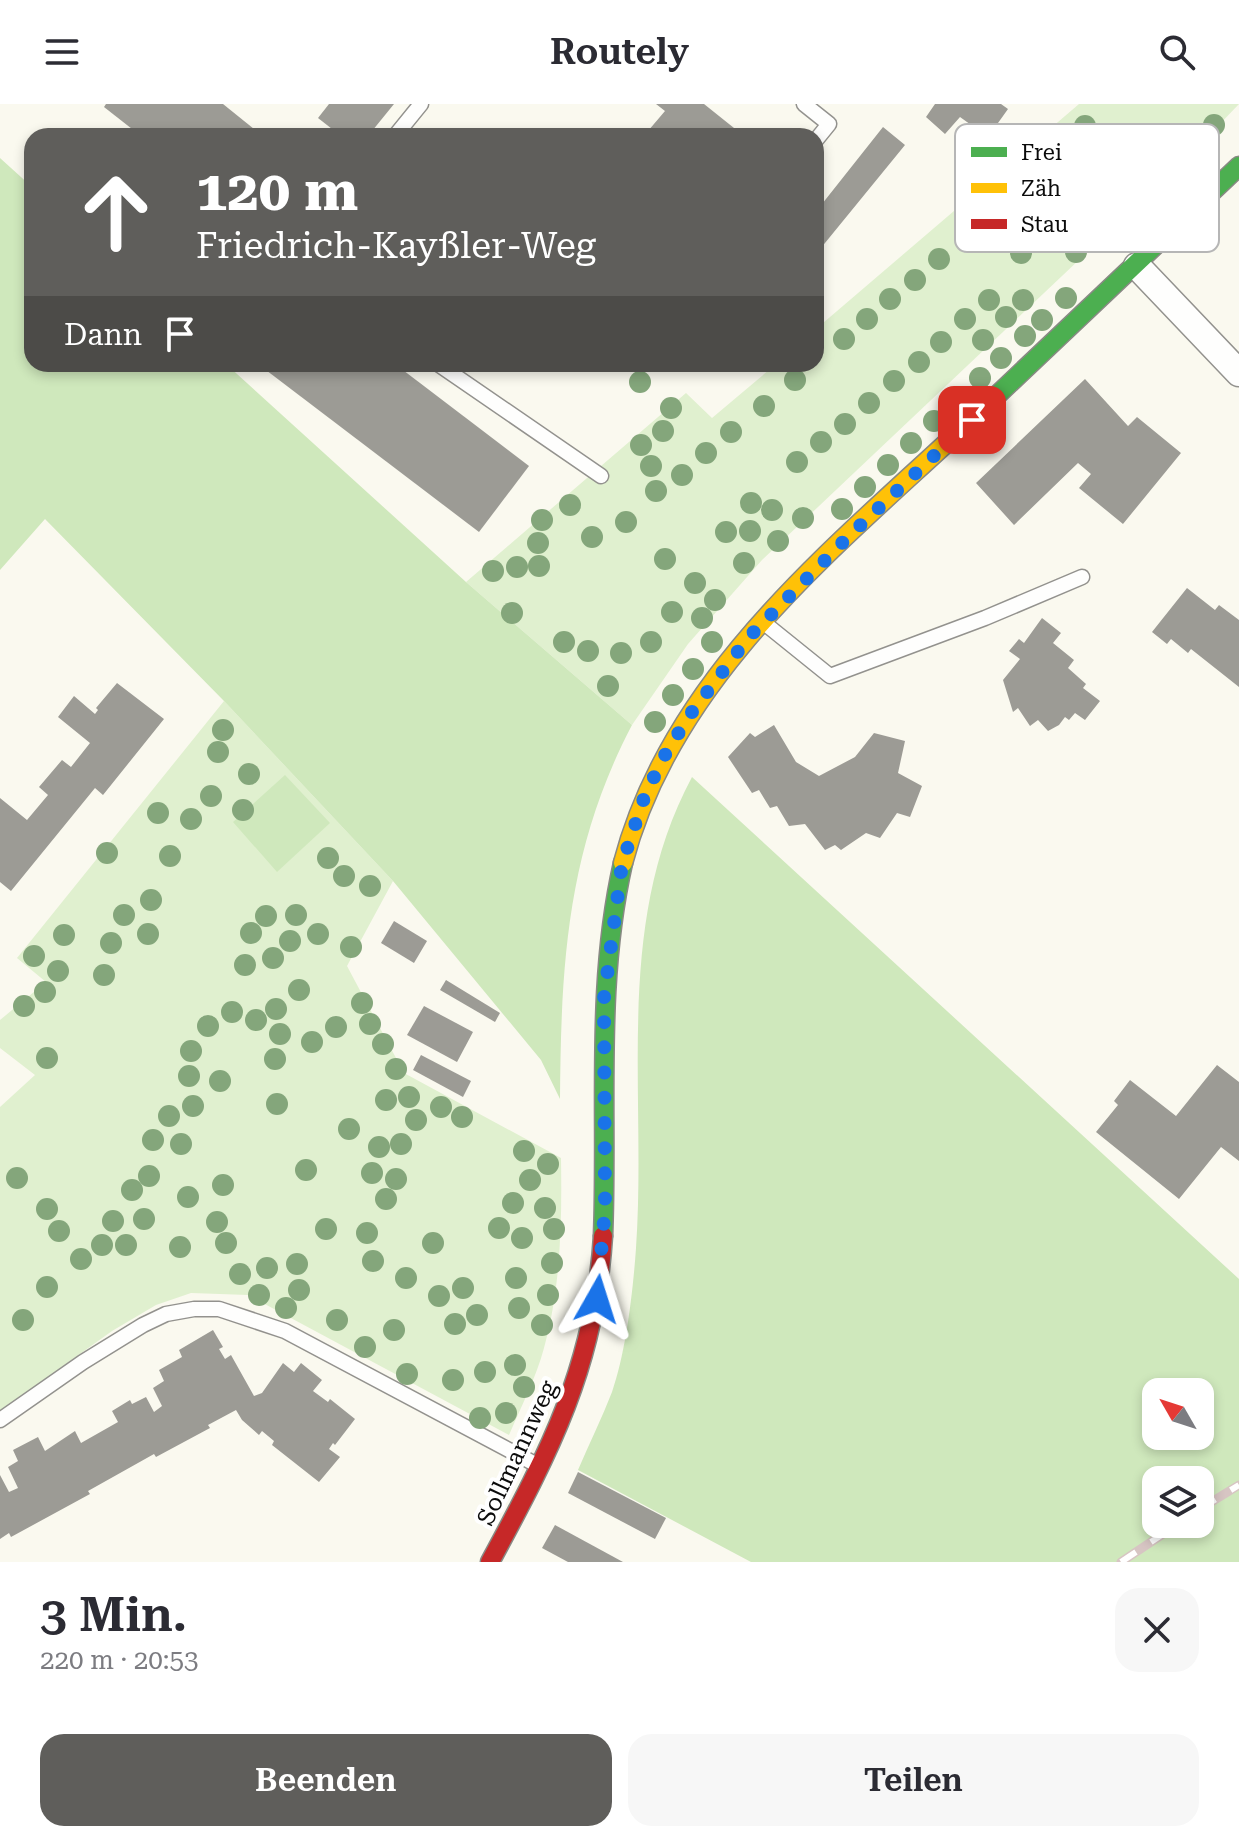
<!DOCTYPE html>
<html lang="de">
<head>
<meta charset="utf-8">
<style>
  :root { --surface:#fff; --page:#f7f7f7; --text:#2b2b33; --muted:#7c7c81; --accent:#5f5e5b }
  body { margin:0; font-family:"Roboto Serif",serif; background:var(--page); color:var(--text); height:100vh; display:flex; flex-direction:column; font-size:30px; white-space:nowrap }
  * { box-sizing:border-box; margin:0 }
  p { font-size:26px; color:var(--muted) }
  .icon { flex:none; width:44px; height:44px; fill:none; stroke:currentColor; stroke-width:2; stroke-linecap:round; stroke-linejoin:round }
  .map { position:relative; height:1458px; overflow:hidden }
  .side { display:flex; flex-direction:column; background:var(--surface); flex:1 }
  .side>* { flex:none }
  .banner { position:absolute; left:24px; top:24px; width:800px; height:244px; border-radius:24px; box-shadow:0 4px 12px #0003; background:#5f5e5b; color:#fff; overflow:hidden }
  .needle { width:52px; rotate:309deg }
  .controls { position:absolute; left:1142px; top:1274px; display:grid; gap:16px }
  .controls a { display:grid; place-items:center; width:72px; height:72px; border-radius:16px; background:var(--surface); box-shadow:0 4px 12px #0003; font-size:40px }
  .pin { position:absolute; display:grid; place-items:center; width:68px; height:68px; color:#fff; margin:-34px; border-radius:16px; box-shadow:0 4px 12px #0006 }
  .me { position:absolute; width:88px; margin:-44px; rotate:6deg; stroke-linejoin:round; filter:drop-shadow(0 0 6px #0008) }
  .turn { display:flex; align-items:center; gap:28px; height:168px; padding:0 40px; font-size:36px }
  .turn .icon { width:104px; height:104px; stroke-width:2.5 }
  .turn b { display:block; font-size:56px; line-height:68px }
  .then { display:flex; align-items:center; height:76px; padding:0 40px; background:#0003; gap:16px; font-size:30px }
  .round { display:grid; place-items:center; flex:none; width:84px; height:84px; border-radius:24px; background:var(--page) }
  .overview { display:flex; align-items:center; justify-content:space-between; height:136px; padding:0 40px }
  h1 { font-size:48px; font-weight:600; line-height:60px }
  .action { display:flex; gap:16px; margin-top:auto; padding:16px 40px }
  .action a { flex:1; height:92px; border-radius:24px; background:var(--accent); color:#fff; font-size:32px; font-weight:600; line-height:92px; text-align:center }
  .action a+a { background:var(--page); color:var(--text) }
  header { display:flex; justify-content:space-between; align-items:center; height:104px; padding:0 40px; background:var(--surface); font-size:36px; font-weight:600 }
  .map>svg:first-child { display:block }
  .green { fill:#e0f0cf }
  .forest { fill:#cfe8bc; fill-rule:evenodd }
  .building { fill:#9c9b95 }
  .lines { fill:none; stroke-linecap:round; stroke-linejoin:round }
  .lane-casing { stroke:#93928e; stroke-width:17 }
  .street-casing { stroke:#93928e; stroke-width:29 }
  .fast-casing { stroke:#898984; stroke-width:21 }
  .slow-casing { stroke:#898984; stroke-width:21 }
  .jam-casing { stroke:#898984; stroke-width:21 }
  .lane { stroke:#fefefd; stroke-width:14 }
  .street { stroke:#fefefd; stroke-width:26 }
  .fast { stroke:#4caf50; stroke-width:18 }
  .slow { stroke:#ffc107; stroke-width:18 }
  .jam { stroke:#c62828; stroke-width:18 }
  .rail-casing { stroke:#d7c5c3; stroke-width:9 }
  .rail { stroke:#fff; stroke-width:6; stroke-dasharray:18; stroke-linecap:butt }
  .tree { fill:#84a67b }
  .route { stroke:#1a73e8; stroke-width:14; stroke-dasharray:0 25.2 }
  .labels { text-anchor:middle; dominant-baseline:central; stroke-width:8; stroke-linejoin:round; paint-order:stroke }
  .street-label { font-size:24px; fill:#0b0b0b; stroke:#fff }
  .key { fill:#fff; stroke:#b6b6b6; stroke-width:2 }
  .key-label { font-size:22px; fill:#0b0b0b }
</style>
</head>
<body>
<header><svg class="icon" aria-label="menu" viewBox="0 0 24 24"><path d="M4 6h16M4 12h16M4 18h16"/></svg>Routely<svg class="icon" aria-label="search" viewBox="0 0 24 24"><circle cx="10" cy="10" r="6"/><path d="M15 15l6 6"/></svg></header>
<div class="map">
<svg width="1239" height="1458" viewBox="0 0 1239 1458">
  <rect width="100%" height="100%" fill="#faf9ef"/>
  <g class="green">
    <path d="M1079 0H1239L1193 48 762 456 688 540 632 621 466 478 686 289 712 314 776 260H816V225Z"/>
    <path d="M224 597 393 777 347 862 404 969 561 1054C562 1118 561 1182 544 1244 536 1274 521 1303 509 1331L248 1191 191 1189 156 1201 112 1227 0 1307V1003L35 971 0 944V916L46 878 17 854Z"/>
  </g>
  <g class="forest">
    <path d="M0 54 32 83V260H226L466 478 632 621C567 745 561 859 560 995L541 956 393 777 224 597 45 415 0 466Z"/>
    <path d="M285 671 330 719 277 768 233 718Z"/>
    <path d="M692 673 1239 1175V1458H751L578 1366C589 1340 602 1314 612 1288 626 1248 633 1187 636 1144 647 986 613 820 692 673ZM1200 1288V1332H1156V1288ZM1200 1376V1420H1156V1376Z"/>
  </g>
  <g class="building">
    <path d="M106 0H223L254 25 248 32H141L104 3Z"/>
    <path d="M329 0H394L368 32H341L318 14Z"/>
    <path d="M656 0H704L744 32H696L691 28 686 32 679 26 674 32H654L648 27 665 7Z"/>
    <path d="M935 0H1001L1008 5 988 33 960 13 945 30 926 13Z"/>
    <path d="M883 23 905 41 816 150V96L822 100Z"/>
    <path d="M258 260H395L529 362 479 428Z"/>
    <path d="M1085 275 1128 322 1137 313 1181 349 1123 420 1079 384 1091 370 1078 359 1014 421 976 379Z"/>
    <path d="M1187 484 1215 506 1219 501 1239 516V583L1191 545 1188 549 1171 535 1167 540 1152 528Z"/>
    <path d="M1042 514 1061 529 1053 539 1074 556 1068 564 1086 580 1083 584 1100 597 1085 616 1075 609 1069 616 1065 613 1059 621 1048 627 1038 616 1030 622 1018 604 1013 608 1003 576 1020 555 1009 547 1019 535 1024 539Z"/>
    <path d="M117 579 164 615 103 691 95 684 11 787 0 778V694L27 716 48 691 39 683 62 656 71 663 90 639 58 613 74 592 95 610 98 606 96 604Z"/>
    <path d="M774 621 796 658 819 672 855 653 874 629 905 637 898 669 922 682 910 713 897 709 880 734 866 729 841 746 835 741 825 746 805 720 789 722 777 702 770 704 759 686 752 689 728 653 750 629 755 633Z"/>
    <path d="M394 817 427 837 414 859 381 839Z"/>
    <path d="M446 876 500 909 495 918 440 886Z"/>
    <path d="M424 902 473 928 457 958 407 931Z"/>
    <path d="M421 951 471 977 463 993 413 966Z"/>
    <path d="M1217 961 1239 978V1057L1221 1043 1179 1095 1096 1028 1118 1001 1114 997 1130 976 1176 1012Z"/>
    <path d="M213 1226 223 1243 219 1245 225 1255 231 1251 254 1292 262 1289 283 1259 294 1268 301 1259 322 1276 313 1287 328 1298 330 1295 355 1315 335 1341 333 1339 329 1345 340 1353 319 1378 272 1341 274 1337 262 1327 259 1331 242 1316 236 1306 208 1321 210 1324 156 1353 154 1350 88 1387 90 1390 11 1433 9 1429 0 1435V1371L9 1388 18 1384 8 1363 18 1357 13 1346 38 1333 45 1347 75 1327 81 1339 118 1318 112 1307 130 1296 132 1300 146 1293 154 1308 162 1302 153 1284 164 1277 159 1266 182 1253 179 1246Z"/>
    <path d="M578 1368 666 1414 655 1435 568 1389Z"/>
    <path d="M555 1421 623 1458H568L542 1444Z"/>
  </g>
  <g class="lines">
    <g class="lane-casing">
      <g id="lane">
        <path d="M804 0 829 20 816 36"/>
        <path d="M395 32 421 0"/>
        <path d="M438 260 601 372"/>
        <path d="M763 518 830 572 985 514 1082 473"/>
        <path d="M0 1316 83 1258 143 1221 166 1210 194 1205H219L285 1227 537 1361"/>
      </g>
    </g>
    <g class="street-casing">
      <path id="street" d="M1137 162 1239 269"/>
    </g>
    <g class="fast-casing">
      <g id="fast">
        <path d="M953 333 1239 62"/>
        <path d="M603 1132C608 1006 595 883 623 759"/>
      </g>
    </g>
    <g class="slow-casing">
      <path id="slow" d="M623 759C670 579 822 454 953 333"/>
    </g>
    <g class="jam-casing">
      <path id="jam" d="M490 1458C550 1347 595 1261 603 1132"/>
    </g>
    <use href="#lane" class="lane"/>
    <use href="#street" class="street"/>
    <use href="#fast" class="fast"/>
    <use href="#slow" class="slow"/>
    <use href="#jam" class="jam"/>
    <g class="rail-casing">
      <g id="rail">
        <path d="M1200 1405 1239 1381"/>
        <path d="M1121 1458 1178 1420"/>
      </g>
    </g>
    <use href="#rail" class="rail"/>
  </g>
  <g class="tree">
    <circle cx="1214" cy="21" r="11"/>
    <circle cx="1085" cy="22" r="11"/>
    <circle cx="965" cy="133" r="11"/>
    <circle cx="1076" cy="148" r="11"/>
    <circle cx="1021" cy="149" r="11"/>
    <circle cx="939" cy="155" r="11"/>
    <circle cx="915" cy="176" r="11"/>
    <circle cx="1066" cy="194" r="11"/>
    <circle cx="890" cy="195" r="11"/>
    <circle cx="989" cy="196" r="11"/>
    <circle cx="1023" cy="196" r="11"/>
    <circle cx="1006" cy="213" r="11"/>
    <circle cx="867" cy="215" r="11"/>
    <circle cx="965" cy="215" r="11"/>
    <circle cx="1042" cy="216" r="11"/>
    <circle cx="1025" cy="232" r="11"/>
    <circle cx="844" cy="235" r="11"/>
    <circle cx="983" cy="236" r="11"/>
    <circle cx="941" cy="238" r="11"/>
    <circle cx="1001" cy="254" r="11"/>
    <circle cx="919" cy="258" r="11"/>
    <circle cx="980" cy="274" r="11"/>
    <circle cx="795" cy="276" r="11"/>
    <circle cx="894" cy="277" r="11"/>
    <circle cx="640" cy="278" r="11"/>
    <circle cx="957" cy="296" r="11"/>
    <circle cx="869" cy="299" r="11"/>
    <circle cx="764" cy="302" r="11"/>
    <circle cx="671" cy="304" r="11"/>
    <circle cx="934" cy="317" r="11"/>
    <circle cx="845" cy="320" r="11"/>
    <circle cx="663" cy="327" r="11"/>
    <circle cx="731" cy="328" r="11"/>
    <circle cx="821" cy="338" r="11"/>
    <circle cx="911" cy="339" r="11"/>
    <circle cx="641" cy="341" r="11"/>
    <circle cx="706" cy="349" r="11"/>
    <circle cx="797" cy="358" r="11"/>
    <circle cx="888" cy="361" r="11"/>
    <circle cx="651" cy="362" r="11"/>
    <circle cx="682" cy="371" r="11"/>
    <circle cx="865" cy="383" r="11"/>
    <circle cx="656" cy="387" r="11"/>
    <circle cx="751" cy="399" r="11"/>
    <circle cx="570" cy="401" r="11"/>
    <circle cx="842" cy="405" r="11"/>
    <circle cx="772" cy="406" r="11"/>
    <circle cx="803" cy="414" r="11"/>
    <circle cx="542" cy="416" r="11"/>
    <circle cx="626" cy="418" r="11"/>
    <circle cx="750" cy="427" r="11"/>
    <circle cx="726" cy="428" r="11"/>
    <circle cx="592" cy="433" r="11"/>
    <circle cx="778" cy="437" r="11"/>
    <circle cx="538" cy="439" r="11"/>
    <circle cx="665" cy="455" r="11"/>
    <circle cx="744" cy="459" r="11"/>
    <circle cx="539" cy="462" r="11"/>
    <circle cx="517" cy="463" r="11"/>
    <circle cx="493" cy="467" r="11"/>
    <circle cx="695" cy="479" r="11"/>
    <circle cx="715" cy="496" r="11"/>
    <circle cx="672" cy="508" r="11"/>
    <circle cx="512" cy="509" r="11"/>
    <circle cx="702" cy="514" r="11"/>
    <circle cx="564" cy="538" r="11"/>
    <circle cx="651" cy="538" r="11"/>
    <circle cx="712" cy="538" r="11"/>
    <circle cx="588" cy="547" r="11"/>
    <circle cx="621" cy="549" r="11"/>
    <circle cx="693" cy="565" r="11"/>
    <circle cx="608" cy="582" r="11"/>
    <circle cx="673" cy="591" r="11"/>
    <circle cx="655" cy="618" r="11"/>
    <circle cx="223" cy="626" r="11"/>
    <circle cx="218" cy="648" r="11"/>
    <circle cx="249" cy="670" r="11"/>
    <circle cx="211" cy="692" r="11"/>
    <circle cx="243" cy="706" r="11"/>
    <circle cx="158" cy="709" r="11"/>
    <circle cx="191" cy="715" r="11"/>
    <circle cx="107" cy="749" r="11"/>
    <circle cx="170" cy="752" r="11"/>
    <circle cx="328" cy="754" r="11"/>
    <circle cx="344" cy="772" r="11"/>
    <circle cx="370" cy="782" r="11"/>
    <circle cx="151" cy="796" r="11"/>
    <circle cx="124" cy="811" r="11"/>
    <circle cx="296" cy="811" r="11"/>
    <circle cx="266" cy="812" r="11"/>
    <circle cx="251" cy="829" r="11"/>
    <circle cx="148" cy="830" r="11"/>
    <circle cx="318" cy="830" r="11"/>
    <circle cx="64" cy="831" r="11"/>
    <circle cx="290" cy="837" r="11"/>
    <circle cx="111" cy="839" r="11"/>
    <circle cx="351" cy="843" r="11"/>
    <circle cx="34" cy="852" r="11"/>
    <circle cx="273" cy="854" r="11"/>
    <circle cx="245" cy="861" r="11"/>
    <circle cx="58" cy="867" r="11"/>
    <circle cx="104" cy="871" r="11"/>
    <circle cx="299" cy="886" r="11"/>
    <circle cx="45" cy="888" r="11"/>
    <circle cx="362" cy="899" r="11"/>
    <circle cx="24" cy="902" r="11"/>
    <circle cx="276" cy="905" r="11"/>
    <circle cx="232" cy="908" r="11"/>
    <circle cx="256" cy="916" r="11"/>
    <circle cx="370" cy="920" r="11"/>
    <circle cx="208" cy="922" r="11"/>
    <circle cx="336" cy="923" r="11"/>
    <circle cx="280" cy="930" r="11"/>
    <circle cx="312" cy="938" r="11"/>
    <circle cx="383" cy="940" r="11"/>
    <circle cx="191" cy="947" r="11"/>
    <circle cx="47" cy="954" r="11"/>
    <circle cx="275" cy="955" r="11"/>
    <circle cx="396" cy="965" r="11"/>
    <circle cx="189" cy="972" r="11"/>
    <circle cx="220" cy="977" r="11"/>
    <circle cx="409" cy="993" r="11"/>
    <circle cx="386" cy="996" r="11"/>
    <circle cx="277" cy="1000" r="11"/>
    <circle cx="193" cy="1002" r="11"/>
    <circle cx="441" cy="1003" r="11"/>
    <circle cx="169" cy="1012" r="11"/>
    <circle cx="462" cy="1013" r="11"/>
    <circle cx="416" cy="1016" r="11"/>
    <circle cx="349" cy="1025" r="11"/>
    <circle cx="153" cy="1036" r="11"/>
    <circle cx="181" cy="1040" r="11"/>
    <circle cx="401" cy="1040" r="11"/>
    <circle cx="379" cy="1043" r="11"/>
    <circle cx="524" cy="1047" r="11"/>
    <circle cx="548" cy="1060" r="11"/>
    <circle cx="306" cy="1066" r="11"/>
    <circle cx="372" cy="1069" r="11"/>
    <circle cx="149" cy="1072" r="11"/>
    <circle cx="17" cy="1074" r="11"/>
    <circle cx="396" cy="1075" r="11"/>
    <circle cx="530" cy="1076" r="11"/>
    <circle cx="223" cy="1081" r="11"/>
    <circle cx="132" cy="1086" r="11"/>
    <circle cx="188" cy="1093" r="11"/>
    <circle cx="386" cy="1095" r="11"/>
    <circle cx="513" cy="1099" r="11"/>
    <circle cx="545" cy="1104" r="11"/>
    <circle cx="47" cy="1105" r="11"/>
    <circle cx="144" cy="1115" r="11"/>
    <circle cx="113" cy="1117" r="11"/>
    <circle cx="217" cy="1118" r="11"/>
    <circle cx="499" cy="1124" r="11"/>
    <circle cx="326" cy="1125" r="11"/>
    <circle cx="554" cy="1125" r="11"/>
    <circle cx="59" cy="1127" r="11"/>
    <circle cx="367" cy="1129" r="11"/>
    <circle cx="522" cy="1134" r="11"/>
    <circle cx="226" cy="1139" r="11"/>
    <circle cx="433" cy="1139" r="11"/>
    <circle cx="102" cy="1141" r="11"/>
    <circle cx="126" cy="1141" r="11"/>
    <circle cx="180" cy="1143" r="11"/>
    <circle cx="81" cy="1155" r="11"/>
    <circle cx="373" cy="1157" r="11"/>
    <circle cx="552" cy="1159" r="11"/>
    <circle cx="297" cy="1160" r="11"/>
    <circle cx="267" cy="1164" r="11"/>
    <circle cx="240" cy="1170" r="11"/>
    <circle cx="406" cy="1174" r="11"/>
    <circle cx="516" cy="1174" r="11"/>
    <circle cx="47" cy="1183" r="11"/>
    <circle cx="463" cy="1184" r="11"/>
    <circle cx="299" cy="1186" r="11"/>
    <circle cx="259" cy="1191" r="11"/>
    <circle cx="548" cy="1191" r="11"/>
    <circle cx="439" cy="1192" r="11"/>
    <circle cx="286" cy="1204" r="11"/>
    <circle cx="519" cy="1204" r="11"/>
    <circle cx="477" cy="1211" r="11"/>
    <circle cx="23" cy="1216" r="11"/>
    <circle cx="337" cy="1216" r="11"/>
    <circle cx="455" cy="1220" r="11"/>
    <circle cx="542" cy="1221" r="11"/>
    <circle cx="394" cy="1226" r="11"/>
    <circle cx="365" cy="1243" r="11"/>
    <circle cx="515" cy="1261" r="11"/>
    <circle cx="485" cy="1268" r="11"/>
    <circle cx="407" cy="1270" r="11"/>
    <circle cx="453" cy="1276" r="11"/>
    <circle cx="524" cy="1283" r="11"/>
    <circle cx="506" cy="1309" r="11"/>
    <circle cx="480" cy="1314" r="11"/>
  </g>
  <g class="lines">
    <path class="route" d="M597 1195 605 1105 604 894 622 760 645 691 667 647 692 608 749 533 849 432 972 316"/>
  </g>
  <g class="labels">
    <g class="street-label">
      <text transform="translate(517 1349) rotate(-65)">Sollmannweg</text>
    </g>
  </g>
  <rect x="955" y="20" width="264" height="128" rx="12" class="key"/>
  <rect x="971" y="43" width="36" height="10" fill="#4caf50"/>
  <rect x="971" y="79" width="36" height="10" fill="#ffc107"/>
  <rect x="971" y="115" width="36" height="10" fill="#c62828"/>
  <g class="key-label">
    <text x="1021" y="56">Frei</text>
    <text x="1021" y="92">Zäh</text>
    <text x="1021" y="128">Stau</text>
  </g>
</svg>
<div class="controls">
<a><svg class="needle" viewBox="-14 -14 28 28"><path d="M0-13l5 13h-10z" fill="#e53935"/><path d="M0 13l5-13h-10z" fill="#7c7c81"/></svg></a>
<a><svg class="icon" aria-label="layers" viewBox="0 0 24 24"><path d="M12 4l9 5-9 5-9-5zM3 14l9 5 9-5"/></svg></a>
</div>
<div class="pin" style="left:972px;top:316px;background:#d93025"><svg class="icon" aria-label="arrive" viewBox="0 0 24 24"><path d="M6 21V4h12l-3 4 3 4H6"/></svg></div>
<svg class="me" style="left:597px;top:1195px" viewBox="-20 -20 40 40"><path d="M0-17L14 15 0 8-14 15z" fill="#1a73e8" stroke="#fff" stroke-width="4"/></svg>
<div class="banner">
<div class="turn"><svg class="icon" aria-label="ahead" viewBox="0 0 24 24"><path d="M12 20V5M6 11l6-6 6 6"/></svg><div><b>120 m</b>Friedrich-Kayßler-Weg</div></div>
<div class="then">Dann<svg class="icon" aria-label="arrive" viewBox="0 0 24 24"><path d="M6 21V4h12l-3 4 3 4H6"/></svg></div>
</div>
</div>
<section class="side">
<div class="overview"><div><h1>3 Min.</h1><p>220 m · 20:53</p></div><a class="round"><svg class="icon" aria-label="close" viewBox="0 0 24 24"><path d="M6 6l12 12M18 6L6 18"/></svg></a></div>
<div class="action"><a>Beenden</a><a>Teilen</a></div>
</section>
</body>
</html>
